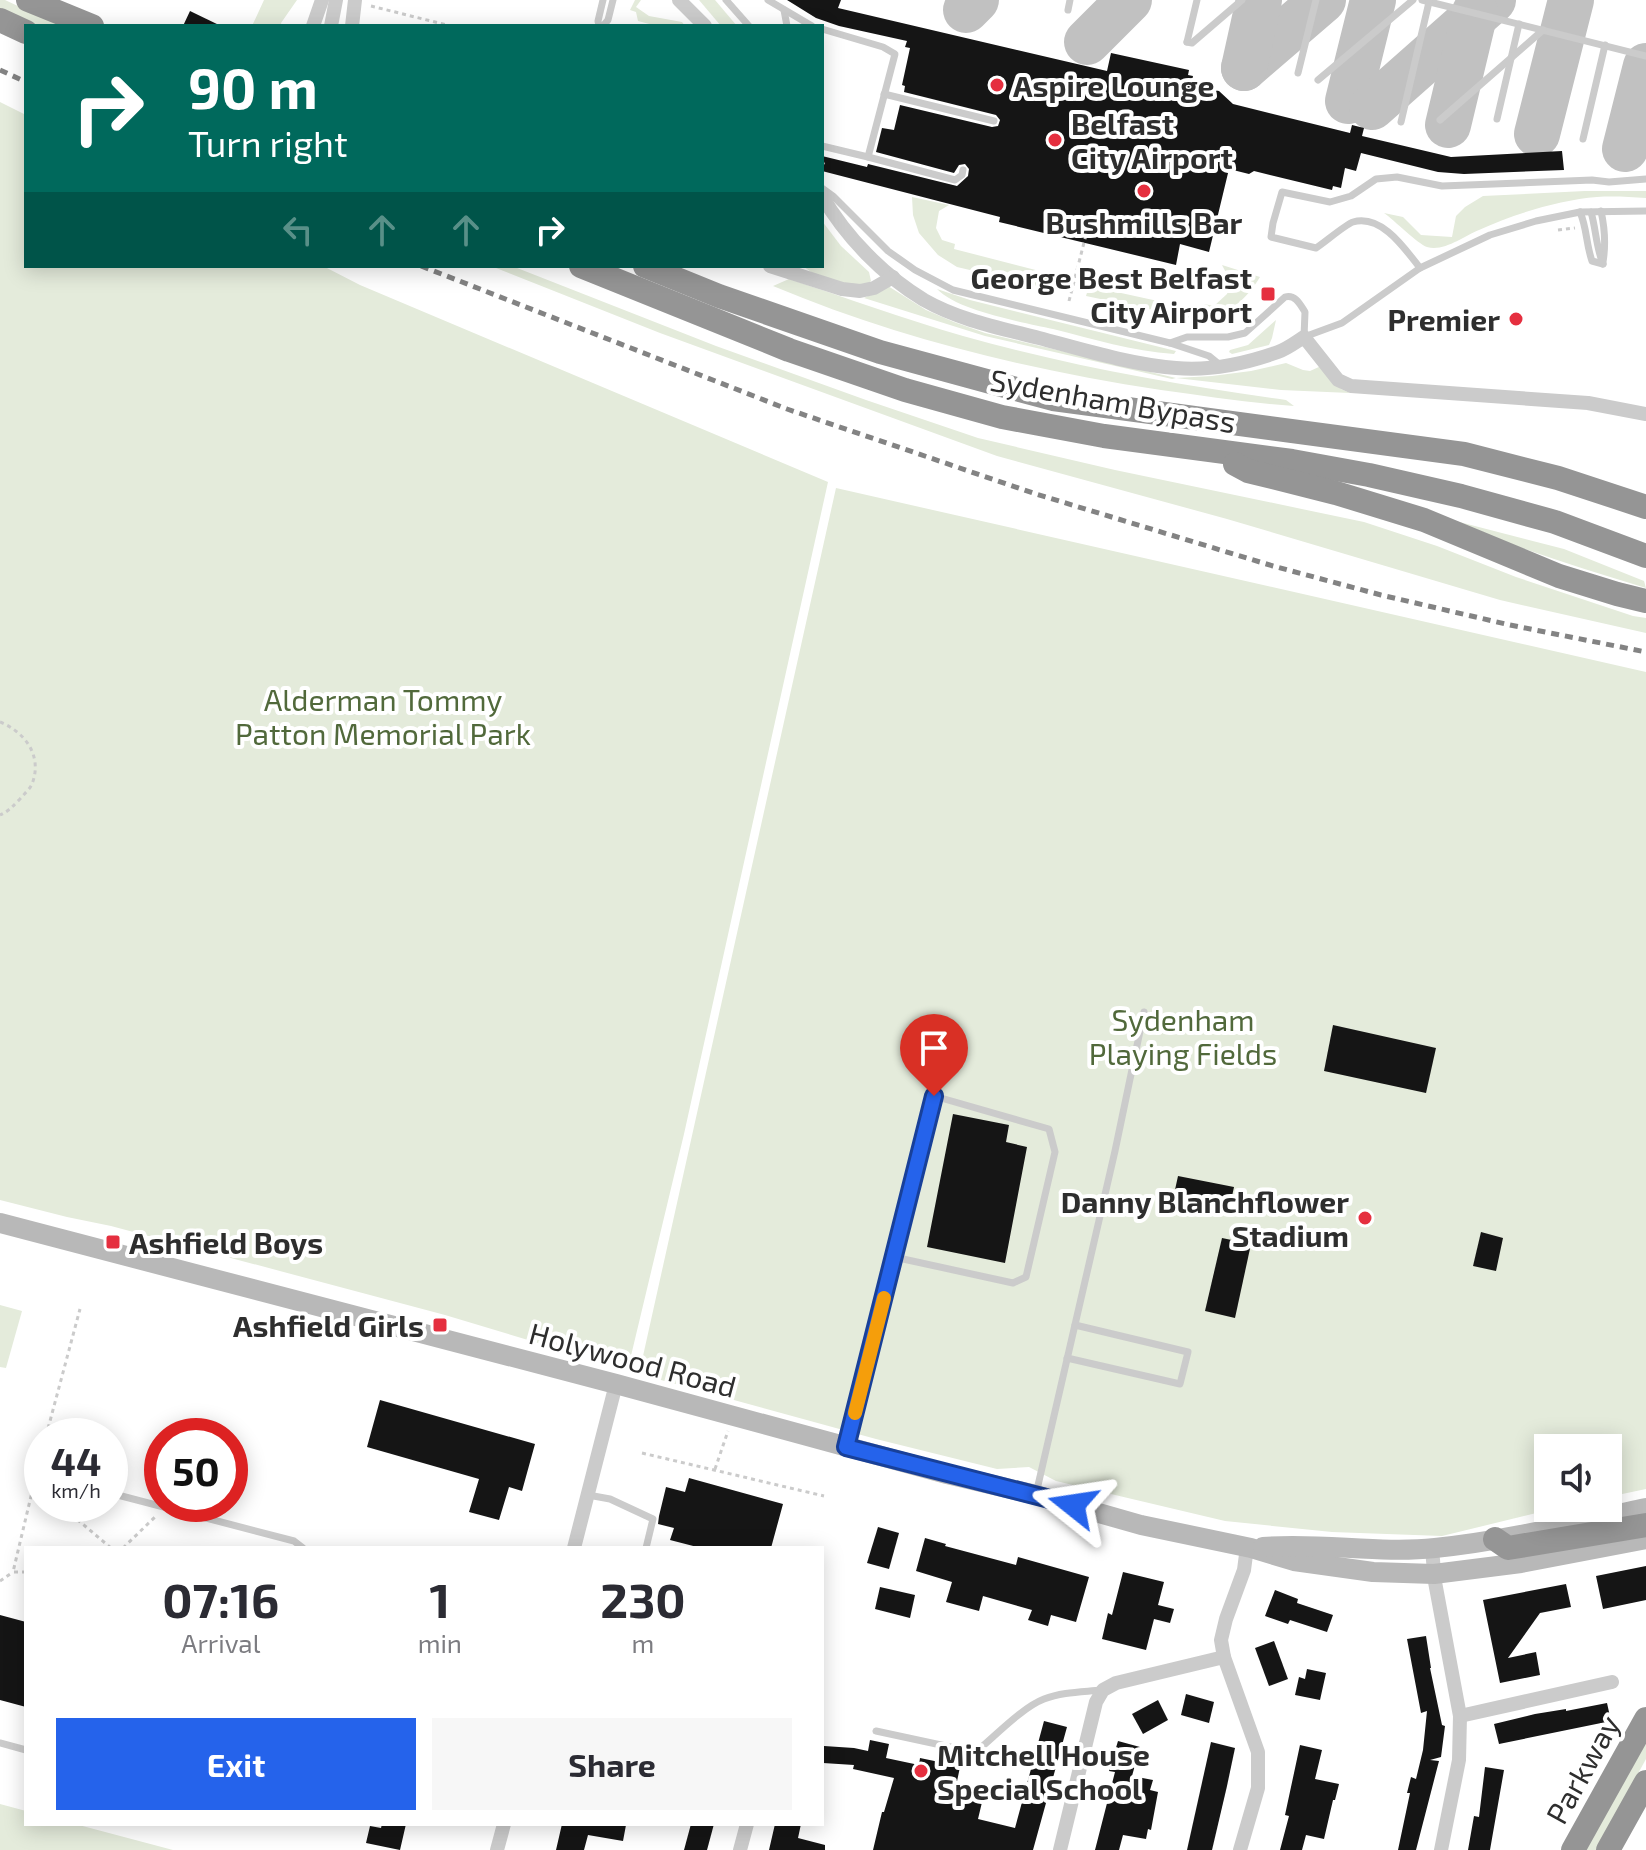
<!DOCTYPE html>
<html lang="en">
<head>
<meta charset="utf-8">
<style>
  :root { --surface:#fff; --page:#f7f7f7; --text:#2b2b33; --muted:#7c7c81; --accent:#2563eb }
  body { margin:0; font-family:"Exo 2",sans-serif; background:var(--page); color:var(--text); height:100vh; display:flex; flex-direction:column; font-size:30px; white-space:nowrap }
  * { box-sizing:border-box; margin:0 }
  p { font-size:26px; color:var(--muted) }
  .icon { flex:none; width:44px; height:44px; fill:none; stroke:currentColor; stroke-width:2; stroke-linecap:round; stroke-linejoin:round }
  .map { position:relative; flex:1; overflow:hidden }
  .sheet { position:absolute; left:24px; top:1546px; width:800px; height:280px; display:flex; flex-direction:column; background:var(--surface); border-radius:0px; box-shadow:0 4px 20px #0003 }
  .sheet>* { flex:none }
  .top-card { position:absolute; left:24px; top:24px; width:800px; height:244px; border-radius:0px; box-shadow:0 4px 20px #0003; background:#00695c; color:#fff; overflow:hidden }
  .buttons { position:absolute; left:1534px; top:1434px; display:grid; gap:16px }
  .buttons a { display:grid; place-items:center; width:88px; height:88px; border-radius:0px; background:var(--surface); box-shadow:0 4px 20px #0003; font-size:40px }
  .speed { position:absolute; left:24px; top:1418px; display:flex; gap:16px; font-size:40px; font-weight:700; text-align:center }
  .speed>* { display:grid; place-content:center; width:104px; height:104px; border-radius:50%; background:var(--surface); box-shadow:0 4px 20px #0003; line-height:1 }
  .speed small { font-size:20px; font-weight:400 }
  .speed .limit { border:12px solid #d22; background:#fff; color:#111 }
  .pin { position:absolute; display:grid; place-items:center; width:68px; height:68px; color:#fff; margin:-82px -34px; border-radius:50% 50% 50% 0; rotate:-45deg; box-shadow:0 0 8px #0007 }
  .pin .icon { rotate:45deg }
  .me { position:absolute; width:88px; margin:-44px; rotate:285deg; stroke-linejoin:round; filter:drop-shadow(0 0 6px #0008) }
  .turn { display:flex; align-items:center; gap:28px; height:168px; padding:0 32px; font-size:36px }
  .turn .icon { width:104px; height:104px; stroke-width:2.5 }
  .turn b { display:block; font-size:56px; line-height:68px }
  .lanes { display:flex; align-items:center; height:76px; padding:0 32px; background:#0003; justify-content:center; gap:40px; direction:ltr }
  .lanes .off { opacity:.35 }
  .eta { display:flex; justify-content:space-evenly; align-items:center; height:136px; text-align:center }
  .eta b { font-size:48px; font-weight:700; line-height:56px }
  .cta { display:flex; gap:16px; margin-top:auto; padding:16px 32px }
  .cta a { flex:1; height:92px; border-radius:0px; background:var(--accent); color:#fff; font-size:32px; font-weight:700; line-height:92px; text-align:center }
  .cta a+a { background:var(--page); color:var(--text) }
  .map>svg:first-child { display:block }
  .green { fill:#e4ebdb }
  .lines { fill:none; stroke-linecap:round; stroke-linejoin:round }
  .taxiway { stroke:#c1c1c1; stroke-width:46 }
  .building { fill:#151515 }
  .path { stroke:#cbcbcb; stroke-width:3; stroke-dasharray:4 4; stroke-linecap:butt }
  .lane { stroke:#cbcbcb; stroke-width:7 }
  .street { stroke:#cbcbcb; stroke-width:14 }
  .secondary { stroke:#b8b8b8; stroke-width:20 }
  .highway { stroke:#959595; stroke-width:24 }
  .rail { stroke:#838383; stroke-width:5; stroke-dasharray:8 6; stroke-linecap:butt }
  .route-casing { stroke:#184099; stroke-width:20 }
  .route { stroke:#2563eb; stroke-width:14 }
  .slow { stroke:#f59e0b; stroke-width:14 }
  .poi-dot { fill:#e52f3f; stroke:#fff; stroke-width:3 }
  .labels { text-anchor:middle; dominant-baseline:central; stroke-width:8; stroke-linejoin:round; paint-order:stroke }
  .poi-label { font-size:30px; font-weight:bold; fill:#2e2e2e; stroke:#fff; text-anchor:start }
  .street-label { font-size:30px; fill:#2e2e2e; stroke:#fff }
  .park-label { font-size:30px; fill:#51693b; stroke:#fff }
</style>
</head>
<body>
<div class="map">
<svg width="1646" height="1850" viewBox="0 0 1646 1850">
  <rect width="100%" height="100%" fill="#fff"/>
  <g class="green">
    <path d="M0 0H5L61 26H38L0 8Z"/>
    <path d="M264 0H297L281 23 282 26H252Z"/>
    <path d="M635 0H641L636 7 649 16 682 22 685 26H657L638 21 636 12 630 10Z"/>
    <path d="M699 0H715L737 26H721Z"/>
    <path d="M0 102 26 115V266H323L360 285 828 482 684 1134 630 1360 623 1362 558 1349 445 1315 111 1226 67 1217 0 1200Z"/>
    <path d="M1585 191H1646V198C1630 197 1613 196 1597 197 1559 200 1514 214 1479 230 1464 236 1444 252 1427 247 1418 244 1394 220 1384 213L1403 217 1421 235 1452 237 1456 216 1465 207 1483 196Z"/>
    <path d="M912 197 949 205 939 211 936 228 942 240 955 244 954 249 1063 277 1059 291 957 267 938 255 919 233 913 215Z"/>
    <path d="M822 221 841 246 869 272 871 281 866 285 857 287 815 275 803 266H822Z"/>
    <path d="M1222 265 1260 277C1246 300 1228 315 1201 320L1086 296 1089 286 1199 310 1204 304 1214 306 1227 294 1231 282Z"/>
    <path d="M491 266H512L716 346 866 400 978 438 1115 470 1364 522 1437 546 1516 577 1633 616 1646 618V633L1500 600 1227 519 997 456 660 333Z"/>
    <path d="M789 279C847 298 904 319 963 336 1069 366 1177 385 1286 400L1294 406C1249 403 1205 396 1161 390 1028 370 897 338 773 286Z"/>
    <path d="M888 286 926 310 954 322 985 333 1176 378 1212 376 1251 371 1286 363 1303 370 1310 371 1321 366 1341 389 1350 393 1281 390 1176 378 1172 379 985 336 864 298Z"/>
    <path d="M937 289 970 300 1176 351 1174 354C1132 351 1093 339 1053 329 1022 322 958 311 937 289Z"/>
    <path d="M1276 320 1272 338 1269 345 1232 354 1229 352 1230 350 1248 345Z"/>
    <path d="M836 488 1646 672V1489L1608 1497V1448H1548V1508H1557L1442 1536 1332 1532 1225 1521 1056 1481 1029 1467 997 1469 876 1439 639 1374Z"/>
    <path d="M1444 518 1564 549 1644 581 1646 588C1577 567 1510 546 1444 518Z"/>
    <path d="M0 1305 22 1311 6 1368 0 1367Z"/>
    <path d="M1646 1739V1759L1596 1850H1584Z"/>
    <path d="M0 1804 26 1811V1824H75L173 1850H0Z"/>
  </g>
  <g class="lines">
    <g class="taxiway">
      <path d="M966 10 976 0"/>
      <path d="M1087 42 1129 0"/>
      <path d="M1244 68 1323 0"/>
      <path d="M1244 68 1259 0"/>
      <path d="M1348 101 1373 0"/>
      <path d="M1372 107 1493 0"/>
      <path d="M1448 125 1475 12"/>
      <path d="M1537 134 1571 0"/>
      <path d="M1625 149 1646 66"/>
    </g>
  </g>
  <g class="building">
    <path d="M787 0H841L838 8 1107 71 1111 53 1189 70 1188 75 1193 76 1191 86 1219 91 1233 104 1350 133 1352 125 1364 128 1362 136 1451 157 1562 151 1564 170 1464 174 1438 172 1361 153 1356 171 1345 168 1341 188 1333 186 1332 190 1254 171 1249 174 1229 169 1209 252 1180 244 1176 265 999 222 1000 217 822 171V156L867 167 868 164 957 186 968 176 969 169 965 164 959 165 954 173 876 152 882 128 894 130 900 105 992 127 998 126 1000 120 996 115 904 92 905 86 902 85 910 48 905 47 907 41 839 26 816 18Z"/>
    <path d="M190 11 221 26H183Z"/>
    <path d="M1333 1025 1436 1048 1426 1093 1324 1071Z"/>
    <path d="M953 1114 1009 1125 1006 1142 1027 1147 1005 1263 927 1247Z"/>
    <path d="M1178 1176 1234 1187 1229 1210 1173 1199Z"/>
    <path d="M1481 1232 1503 1238 1496 1271 1473 1266Z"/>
    <path d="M1222 1238 1251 1244 1235 1318 1205 1311Z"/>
    <path d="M380 1400 535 1444 522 1491 509 1487 499 1520 469 1512 479 1479 367 1447Z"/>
    <path d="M689 1478 783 1504 771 1548H701L670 1540 674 1528 658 1524 659 1516 666 1487 685 1492Z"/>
    <path d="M878 1527 899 1533 889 1569 867 1563Z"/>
    <path d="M925 1538 946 1544 945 1546 1016 1565 1018 1557 1089 1577 1076 1622 1051 1615 1048 1626 1028 1620 1032 1610 983 1596 979 1611 946 1602 952 1582 916 1571Z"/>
    <path d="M1646 1566V1600L1603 1609 1596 1576Z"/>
    <path d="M1123 1572 1164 1582 1158 1605 1174 1609 1170 1623 1154 1619 1146 1650 1102 1639 1108 1613 1112 1615Z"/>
    <path d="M1566 1584 1571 1607 1540 1613 1508 1658 1536 1652 1540 1675 1500 1683 1483 1600Z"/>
    <path d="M880 1587 915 1595 910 1618 875 1609Z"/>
    <path d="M1275 1590 1298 1599 1297 1603 1333 1615 1327 1632 1290 1620 1288 1624 1265 1616Z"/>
    <path d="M0 1615 26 1622V1707L0 1700Z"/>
    <path d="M1426 1636 1431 1668H1430L1442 1725 1445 1726 1441 1757 1430 1760 1439 1761 1416 1850H1398L1410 1793H1407L1411 1777 1416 1779 1423 1750 1427 1711 1421 1713 1407 1639Z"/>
    <path d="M1274 1641 1288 1679 1269 1686 1255 1648Z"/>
    <path d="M1307 1669 1326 1673 1320 1700 1295 1695 1299 1677 1305 1679Z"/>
    <path d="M1186 1694 1214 1702 1209 1723 1181 1715Z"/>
    <path d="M1158 1700 1168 1720 1143 1734 1132 1714Z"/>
    <path d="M1607 1703 1611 1721 1499 1744 1494 1724 1535 1714 1566 1709V1711Z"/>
    <path d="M1044 1721 1067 1727 1033 1850H873L882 1812H884L894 1778 853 1769 854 1765 823 1763 824 1746 854 1748 868 1751 870 1740 889 1744 886 1758 919 1765 920 1758 944 1763 948 1760 957 1762 960 1767 955 1791 983 1798 978 1819 1015 1828Z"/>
    <path d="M1118 1741 1140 1747 1132 1776 1153 1780 1150 1790 1158 1792 1151 1830 1148 1829 1146 1839 1123 1835 1119 1850H1095L1115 1772 1109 1771Z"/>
    <path d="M1211 1742 1235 1748 1227 1786 1212 1850H1187Z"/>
    <path d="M1300 1745 1322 1750 1315 1779 1339 1784 1335 1800H1333L1324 1839 1306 1835 1302 1850H1280L1289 1816 1285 1815Z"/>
    <path d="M1485 1767 1504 1770 1490 1850H1468L1474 1816 1479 1817Z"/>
    <path d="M382 1824H406L400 1850 366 1843 370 1826 381 1828Z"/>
    <path d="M562 1824H618L626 1825 623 1841 588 1835 584 1850H556Z"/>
    <path d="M691 1824H714L707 1850H684Z"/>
    <path d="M775 1824H801L798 1838 825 1845V1850H769Z"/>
  </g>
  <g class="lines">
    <g class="path">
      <path d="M371 6 451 26"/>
      <path d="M822 161 824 165"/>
      <path d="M1558 230 1575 228"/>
      <path d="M1069 301 1087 231"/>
      <path d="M0 722C25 732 43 756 32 784 30 789 24 794 20 799 13 806 9 811 0 815"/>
      <path d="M46 1436 80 1309"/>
      <path d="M642 1453 824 1496"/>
      <path d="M715 1469 728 1431"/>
      <path d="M33 1482 42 1490"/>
      <path d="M59 1504 111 1548"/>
      <path d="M123 1548 156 1516"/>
      <path d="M26 1572H13L42 1450"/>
      <path d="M0 1581 13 1572"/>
    </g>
    <g class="lane">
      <path d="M726 0 749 26"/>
      <path d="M768 0 812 26"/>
      <path d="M1422 0 1646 56"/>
      <path d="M784 10 787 26"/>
      <path d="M1068 10 1070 0"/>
      <path d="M599 26 598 21 603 0"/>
      <path d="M603 26 608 20 613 0"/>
      <path d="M822 29 883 47 895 54 868 157 955 180 962 175 963 170"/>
      <path d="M1187 42 1192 43 1242 0"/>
      <path d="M1187 42 1197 0"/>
      <path d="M1298 73 1316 0"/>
      <path d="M1318 80 1413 0"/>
      <path d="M884 94 994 121"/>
      <path d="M1497 119 1519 24"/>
      <path d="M1440 120 1543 30"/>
      <path d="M1401 122 1429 2"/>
      <path d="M1583 139 1605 45"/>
      <path d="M822 146 868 157"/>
      <path d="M822 188 833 196 888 251 915 270 953 290 1170 343 1209 356 1220 365"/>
      <path d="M1601 211C1605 229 1606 244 1603 262"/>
      <path d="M1580 212C1587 228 1586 244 1592 261L1603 264"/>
      <path d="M1591 212C1596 229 1596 247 1603 264"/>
      <path d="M1420 268C1405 249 1382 214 1353 222 1346 224 1324 243 1316 248L1271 237 1273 223 1282 192 1330 202 1351 196 1376 179 1397 177 1442 186 1592 180 1609 182 1646 179"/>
      <path d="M1170 343 1187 337H1228L1245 333 1285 297C1295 294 1300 304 1305 312L1304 337 1342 323 1420 268 1490 235 1536 221 1580 212 1646 211"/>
      <path d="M1067 1358 1180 1384 1188 1352 1075 1325"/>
      <path d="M847 1445 934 1096 1049 1129 1055 1152 1026 1277 1013 1283 894 1257"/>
      <path d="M110 1493 294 1541 303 1548"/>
      <path d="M1036 1494 1115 1151 1144 1012"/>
      <path d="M588 1495 610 1499 653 1519 646 1548"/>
      <path d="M876 1731 955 1748 978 1750C996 1735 1023 1707 1044 1699 1062 1692 1082 1692 1101 1690"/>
      <path d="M0 1743 26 1750"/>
    </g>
    <g class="street">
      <path d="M679 0 705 26"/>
      <path d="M313 26 322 0"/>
      <path d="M331 26 336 0"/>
      <path d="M352 26 355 0"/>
      <path d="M822 196C846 237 883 275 924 300 959 320 1000 328 1039 338 1084 350 1129 364 1176 368 1209 371 1247 363 1278 352 1287 349 1296 342 1304 337L1338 380 1351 386 1588 403 1646 414"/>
      <path d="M770 266 842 289 860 291 874 288 893 277"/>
      <path d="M574 1548 616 1384"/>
      <path d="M1432 1549 1435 1582 1460 1716 1459 1760 1441 1850"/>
      <path d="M1460 1716 1612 1682"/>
      <path d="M497 1850 504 1824"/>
      <path d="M740 1850 747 1824"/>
      <path d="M1060 1850 1096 1702 1103 1690 1116 1683 1224 1657"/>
      <path d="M1240 1850 1258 1788V1752L1224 1657 1221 1640 1226 1619 1244 1570 1247 1547"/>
    </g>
    <g class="secondary">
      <path d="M0 1223 616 1384 947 1474 1036 1495 1141 1525 1251 1548 1294 1561 1373 1572 1434 1574 1521 1563 1646 1539"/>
      <path d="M1263 1547C1320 1542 1378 1554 1435 1548 1506 1541 1576 1523 1646 1508"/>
    </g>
    <g class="highway">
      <path d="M28 0 92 26"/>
      <path d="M0 20 26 32"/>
      <path d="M581 266 789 350 905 390 1002 417 1104 436 1292 461 1369 475 1461 496 1555 522 1646 556"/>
      <path d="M645 266 719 296 880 352 1053 399 1464 454 1558 478 1646 507"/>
      <path d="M1235 464 1248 471 1336 493 1424 520 1559 576 1617 594 1646 601"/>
      <path d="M1495 1539 1508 1548 1646 1525"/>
      <path d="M1573 1850 1646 1719"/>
      <path d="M1608 1850 1646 1782"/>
    </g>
    <g class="rail">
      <path d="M0 70 26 82"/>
      <path d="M421 266 787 409 1036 494 1273 566 1381 595 1510 625 1646 652"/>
    </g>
  </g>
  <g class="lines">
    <g class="route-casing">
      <path id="route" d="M934 1096 846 1447 1073 1505"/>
    </g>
    <use href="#route" class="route"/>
    <path class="slow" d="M855 1413 884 1298"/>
  </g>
  <g class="poi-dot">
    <circle cx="997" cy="85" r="8"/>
    <circle cx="1055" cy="140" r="8"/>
    <circle cx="1144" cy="191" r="8"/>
    <rect x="1260" y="286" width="16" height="16" rx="4"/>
    <circle cx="1516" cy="319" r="8"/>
    <circle cx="1365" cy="1218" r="8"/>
    <rect x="105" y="1234" width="16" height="16" rx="4"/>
    <rect x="432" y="1317" width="16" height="16" rx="4"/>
    <circle cx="921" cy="1771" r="8"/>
  </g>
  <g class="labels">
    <g class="poi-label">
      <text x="1013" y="85">Aspire Lounge</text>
      <text x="1071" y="123">Belfast<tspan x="1071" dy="34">City Airport</tspan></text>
      <text x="1144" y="222" text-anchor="middle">Bushmills Bar</text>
      <text x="1252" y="277" text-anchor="end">George Best Belfast<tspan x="1252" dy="34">City Airport</tspan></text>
      <text x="1500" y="319" text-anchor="end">Premier</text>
      <text x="1349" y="1201" text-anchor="end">Danny Blanchflower<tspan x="1349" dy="34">Stadium</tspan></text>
      <text x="129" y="1242">Ashfield Boys</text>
      <text x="424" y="1325" text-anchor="end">Ashfield Girls</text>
      <text x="937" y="1754">Mitchell House<tspan x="937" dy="34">Special School</tspan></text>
    </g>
    <g class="street-label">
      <text transform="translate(1113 400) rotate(10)">Sydenham Bypass</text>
      <text transform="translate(633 1359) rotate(15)">Holywood Road</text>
      <text transform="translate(1582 1769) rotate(-61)">Parkway</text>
    </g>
    <g class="park-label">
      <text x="383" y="699">Alderman Tommy<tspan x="383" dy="34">Patton Memorial Park</tspan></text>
      <text x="1183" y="1019">Sydenham<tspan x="1183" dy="34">Playing Fields</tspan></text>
    </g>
  </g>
</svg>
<div class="buttons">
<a><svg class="icon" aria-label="sound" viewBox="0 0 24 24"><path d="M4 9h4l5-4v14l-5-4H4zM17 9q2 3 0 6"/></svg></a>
</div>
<div class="speed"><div>44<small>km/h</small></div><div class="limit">50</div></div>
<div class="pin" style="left:934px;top:1096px;background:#d93025"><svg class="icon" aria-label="arrive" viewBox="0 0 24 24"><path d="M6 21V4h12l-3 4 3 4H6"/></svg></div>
<svg class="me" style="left:1073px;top:1505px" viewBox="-20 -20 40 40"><path d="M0-17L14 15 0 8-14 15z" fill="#2563eb" stroke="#fff" stroke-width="4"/></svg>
<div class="top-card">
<div class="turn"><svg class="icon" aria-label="right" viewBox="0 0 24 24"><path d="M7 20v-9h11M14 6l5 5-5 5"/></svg><div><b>90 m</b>Turn right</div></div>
<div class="lanes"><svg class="icon off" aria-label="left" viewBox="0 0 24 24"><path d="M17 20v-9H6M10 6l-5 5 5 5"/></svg><svg class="icon off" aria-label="ahead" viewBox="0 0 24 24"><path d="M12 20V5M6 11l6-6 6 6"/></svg><svg class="icon off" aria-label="ahead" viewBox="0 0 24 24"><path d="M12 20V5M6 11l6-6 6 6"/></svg><svg class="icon" aria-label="right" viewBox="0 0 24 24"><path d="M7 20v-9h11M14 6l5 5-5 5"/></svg></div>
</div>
<section class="sheet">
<div class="eta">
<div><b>07:16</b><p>Arrival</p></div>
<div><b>1</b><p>min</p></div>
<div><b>230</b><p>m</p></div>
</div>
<div class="cta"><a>Exit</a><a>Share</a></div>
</section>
</div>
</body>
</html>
